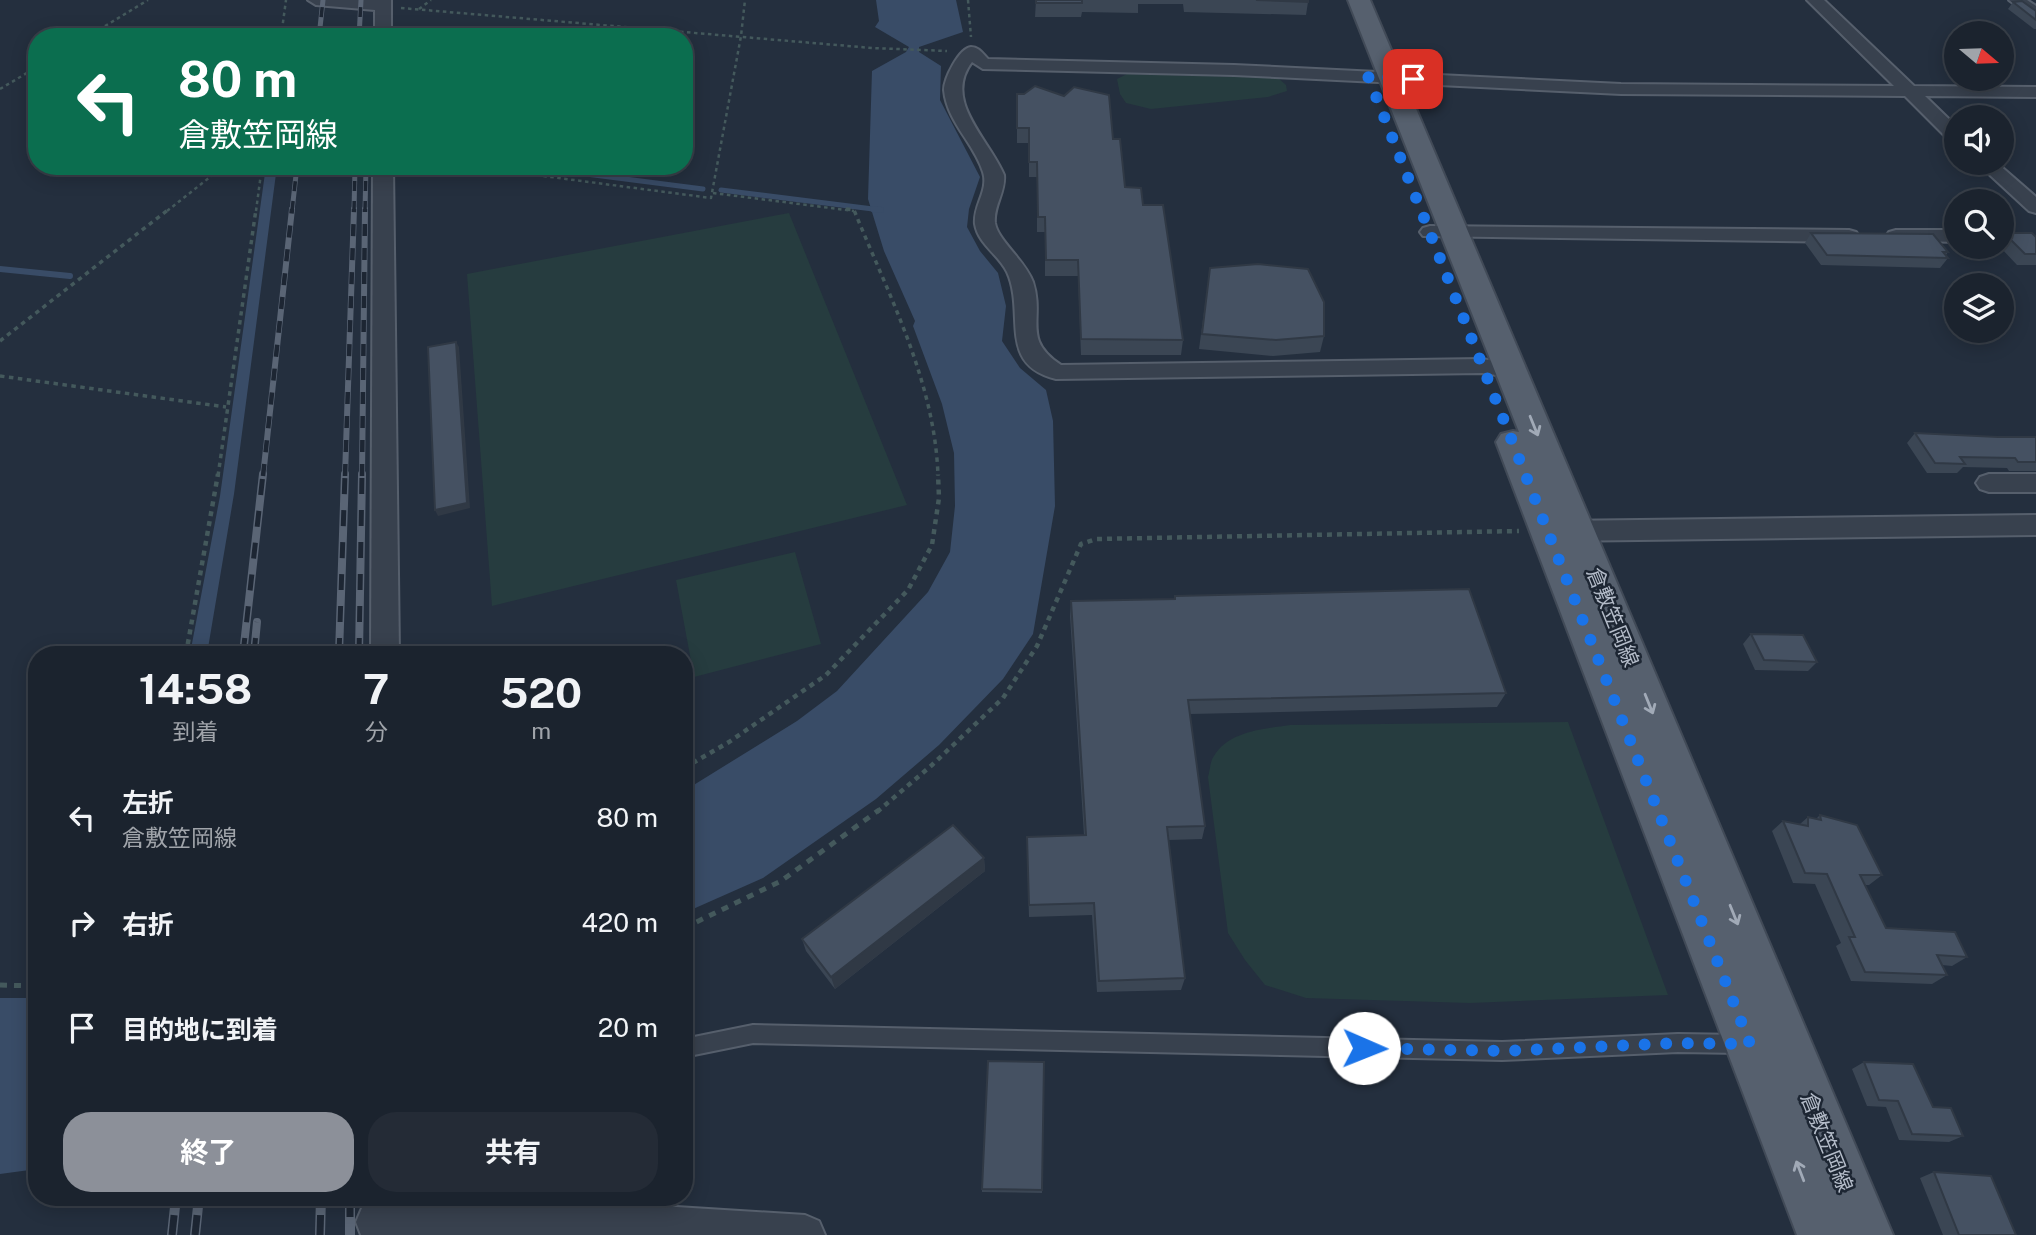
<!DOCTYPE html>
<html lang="ja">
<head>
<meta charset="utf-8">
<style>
  :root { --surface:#1b232e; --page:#242b36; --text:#f1f3f6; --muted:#a0a4aa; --line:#39404a; --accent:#8c9099 }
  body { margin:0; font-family:"Public Sans","Noto Sans JP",sans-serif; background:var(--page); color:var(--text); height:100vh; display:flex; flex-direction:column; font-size:26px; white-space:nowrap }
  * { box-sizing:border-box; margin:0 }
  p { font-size:23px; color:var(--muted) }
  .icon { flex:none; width:38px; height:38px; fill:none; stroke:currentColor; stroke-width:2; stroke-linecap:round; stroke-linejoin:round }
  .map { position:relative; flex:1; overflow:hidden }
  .details { position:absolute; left:28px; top:646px; width:665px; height:560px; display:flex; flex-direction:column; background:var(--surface); border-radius:28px; box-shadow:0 4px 18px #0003,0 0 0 2px var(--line) }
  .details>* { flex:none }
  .guide { position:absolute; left:28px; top:28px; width:665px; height:147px; border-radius:28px; box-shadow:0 4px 18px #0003,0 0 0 2px var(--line); background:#0b6e4f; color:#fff; overflow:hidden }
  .needle { width:46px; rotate:109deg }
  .controls { position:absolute; left:1944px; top:21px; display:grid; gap:14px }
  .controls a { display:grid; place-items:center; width:70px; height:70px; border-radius:50%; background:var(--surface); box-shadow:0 4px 18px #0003,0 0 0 2px var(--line); font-size:35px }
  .pin { position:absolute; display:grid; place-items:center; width:60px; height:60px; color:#fff; margin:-30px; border-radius:14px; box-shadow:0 4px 10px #0006 }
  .me { position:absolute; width:77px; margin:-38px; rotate:91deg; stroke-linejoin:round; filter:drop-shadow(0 0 5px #0008) }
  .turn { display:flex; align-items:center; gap:24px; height:147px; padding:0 35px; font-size:32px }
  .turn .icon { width:91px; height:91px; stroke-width:2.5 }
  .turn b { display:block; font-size:49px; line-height:60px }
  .eta { display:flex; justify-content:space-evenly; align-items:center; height:119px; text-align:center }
  .eta b { font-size:42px; font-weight:700; line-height:49px }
  .cta { display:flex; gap:14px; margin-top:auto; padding:14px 35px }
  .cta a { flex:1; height:80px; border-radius:28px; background:var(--accent); color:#fff; font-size:28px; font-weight:700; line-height:80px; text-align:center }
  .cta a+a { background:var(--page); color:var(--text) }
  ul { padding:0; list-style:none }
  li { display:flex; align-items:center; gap:21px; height:105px; padding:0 35px }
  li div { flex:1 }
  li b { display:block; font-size:26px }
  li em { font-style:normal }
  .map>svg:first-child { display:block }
  .green { fill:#263c3f }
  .water { fill:#394c67 }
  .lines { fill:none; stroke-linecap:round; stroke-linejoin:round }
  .stream-far2 { stroke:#394c67; stroke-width:5 }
  .stream-far1 { stroke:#394c67; stroke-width:6 }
  .stream { stroke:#394c67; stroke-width:10 }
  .lane-casing { stroke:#565f6c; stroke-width:4 }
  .street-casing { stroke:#565f6c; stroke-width:4 }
  .primary-casing { stroke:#414a57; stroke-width:4 }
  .path-far3 { stroke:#44595c; stroke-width:2.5; stroke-dasharray:3.5 3.5; stroke-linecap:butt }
  .path-far2 { stroke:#44595c; stroke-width:3.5; stroke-dasharray:4.5 4.5; stroke-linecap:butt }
  .path-far1 { stroke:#44595c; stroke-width:4.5; stroke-dasharray:5 5; stroke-linecap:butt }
  .path { stroke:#44595c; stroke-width:5; stroke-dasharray:7 7; stroke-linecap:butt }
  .lane { fill:#38414e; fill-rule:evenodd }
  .street { fill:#38414e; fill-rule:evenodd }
  .primary { fill:#56606e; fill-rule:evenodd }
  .rail-far3-casing { stroke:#5a6575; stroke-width:5 }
  .rail-far2-casing { stroke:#5a6575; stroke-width:6 }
  .rail-far1-casing { stroke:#5a6575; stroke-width:8 }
  .rail-casing { stroke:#5a6575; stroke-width:10 }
  .rail-far3 { stroke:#1d2633; stroke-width:3.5; stroke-dasharray:10; stroke-linecap:butt }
  .rail-far2 { stroke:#1d2633; stroke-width:4.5; stroke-dasharray:12; stroke-linecap:butt }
  .rail-far1 { stroke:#1d2633; stroke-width:5; stroke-dasharray:16; stroke-linecap:butt }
  .rail { stroke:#1d2633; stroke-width:7; stroke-dasharray:20; stroke-linecap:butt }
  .wall { fill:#3b4654 }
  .shaded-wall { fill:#303945 }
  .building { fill:#455162; stroke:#303945; stroke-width:2 }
  .oneway { stroke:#a1aab7 }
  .route { stroke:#1a73e8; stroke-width:12; stroke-dasharray:0 21.6 }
  .labels { text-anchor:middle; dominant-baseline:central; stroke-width:5; stroke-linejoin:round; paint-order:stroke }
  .street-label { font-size:21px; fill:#b4bcc9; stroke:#1d2633 }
</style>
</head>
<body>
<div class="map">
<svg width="2036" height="1235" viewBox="0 0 2036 1235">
  <rect width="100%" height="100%" fill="#242f3e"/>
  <g class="green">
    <path d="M1127 74 1278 78 1286 85 1287 91 1268 97 1151 109 1126 103 1120 94 1117 79Z"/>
    <path d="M789 213 907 505 492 606 467 274Z"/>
    <path d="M795 552 821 644 694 677 676 580Z"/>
    <path d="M1568 722 1668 995 1470 1003 1306 998 1265 985 1245 960 1228 933 1208 777C1210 771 1210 761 1214 756 1229 731 1264 729 1290 725Z"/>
  </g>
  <g class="water">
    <path d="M876 0H956L963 32 919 47V52L941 66 940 100 980 177 969 209 967 227 980 251 998 273 1006 306 1002 341 1020 368 1046 390 1053 421 1055 506 1033 634 1003 679 939 745 876 799 763 878 684 913V791L797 721 837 691 928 592 950 552 955 506 954 453 942 404 913 326 915 321 884 251 868 199 872 71 906 52 909 47 875 27 879 21Z"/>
    <path d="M266 166H277L234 494 207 654H190L220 496Z"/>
    <path d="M0 998H37V1169L0 1174Z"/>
  </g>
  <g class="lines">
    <g class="stream-far2">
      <path d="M524 166 703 189"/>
      <path d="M721 190 881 210"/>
    </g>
    <g class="stream-far1">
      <path d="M873 209 881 210"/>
      <path d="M0 269 70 276"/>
    </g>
    <path class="stream" d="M395 1197V1212"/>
    <g class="lane-casing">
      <path id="lane" d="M753 1025 1502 1042 1678 1034 1741 1035 1747 1038 1750 1044 1747 1050 1741 1053 1678 1052 1502 1060 753 1043 684 1057V1039Z"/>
    </g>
    <g class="street-casing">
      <g id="street">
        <path d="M308 0H391V37H375V10L316 5Z"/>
        <path d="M1807 0H1824L1914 86 2036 87V97L1925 96 1956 126V142L1949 140 1905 96 1621 94 1234 75 983 69 972 62C942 101 990 140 1004 175 1006 192 993 206 995 223 998 241 1025 260 1033 282 1045 319 1021 339 1061 365L1482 359 1519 365 1523 370 1519 375 1511 377 1482 373 1056 379C996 364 1026 313 1007 272 999 255 978 244 975 224 973 205 989 191 983 172 974 143 947 122 944 90 944 79 959 48 971 47 979 47 983 54 988 59L1234 65 1621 84 1894 86Z"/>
        <path d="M2009 0H2027L2036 6V19Z"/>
        <path d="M1977 163H1997L2036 197V213L2029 211Z"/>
        <path d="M373 166H393L399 654H371Z"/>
        <path d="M1430 226 1849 230 1856 232 1859 236 1856 240 1849 242 1423 236 1420 232 1423 228Z"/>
        <path d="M1896 230H1956V242L1889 240 1886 236 1889 232Z"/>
        <path d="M1989 474H2036V492H1989L1980 489 1976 483 1980 477Z"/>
        <path d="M2036 515V535L1558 541 1549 538 1545 531 1549 524 1558 521Z"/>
        <path d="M376 1202 613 1203 805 1215 819 1221 825 1235H361L356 1222 362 1208Z"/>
      </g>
    </g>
    <g class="primary-casing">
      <path id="primary" d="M1348 0H1370L1893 1235H1797L1496 442 1501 434 1513 431 1519 432Z"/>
    </g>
    <g class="path-far3">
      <path d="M968 0 971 37"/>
      <path d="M401 8 872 48 947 51"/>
      <path d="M419 9 431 0"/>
      <path d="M87 37 148 0"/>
      <path d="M281 37 286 0"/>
      <path d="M0 89 37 67"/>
      <path d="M467 166 711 198 741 36 745 0"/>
      <path d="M713 193 854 211"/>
      <path d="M167 211 224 166"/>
      <path d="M256 211 262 166"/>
    </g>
    <g class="path-far2">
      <path d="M846 209 854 210C889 296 935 382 938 476"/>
      <path d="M0 341 169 209"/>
      <path d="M0 376 226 407"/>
      <path d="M218 476 256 209"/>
    </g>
    <g class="path-far1">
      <path d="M186 654 218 474"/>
      <path d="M684 768 729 742 826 675 908 590 932 545 939 498 938 474"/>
      <path d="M877 812 932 765 1003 698 1037 646 1081 544 1096 539 1519 531"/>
    </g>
    <g class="path">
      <path d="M684 928 781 881 879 810"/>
      <path d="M0 985 37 986"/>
    </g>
    <use href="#lane" class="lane"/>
    <use href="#street" class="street"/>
    <use href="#primary" class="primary"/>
    <g class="rail-far3-casing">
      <g id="rail-far3">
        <path d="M319 37 323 0"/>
        <path d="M359 37 361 0"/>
        <path d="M292 211 297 166"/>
        <path d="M354 211 355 166"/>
        <path d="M365 211 366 166"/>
      </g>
    </g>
    <g class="rail-far2-casing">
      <g id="rail-far2">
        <path d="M263 476 292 209"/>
        <path d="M345 476 354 209"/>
        <path d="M362 476 365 209"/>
      </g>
    </g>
    <g class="rail-far1-casing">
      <g id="rail-far1">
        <path d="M243 654 263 474"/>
        <path d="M254 654 257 622"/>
        <path d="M339 654 345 474"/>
        <path d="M359 654 362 474"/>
      </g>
    </g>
    <g class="rail-casing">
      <g id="rail">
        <path d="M350 1197V1235"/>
        <path d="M172 1235 176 1197"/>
        <path d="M195 1235 199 1197"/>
        <path d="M320 1235 321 1197"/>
      </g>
    </g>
    <use href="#rail-far3" class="rail-far3"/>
    <use href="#rail-far2" class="rail-far2"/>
    <use href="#rail-far1" class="rail-far1"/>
    <use href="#rail" class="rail"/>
  </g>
  <g class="wall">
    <path d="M1036 0H1308V2L1306 15 1184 12 1183 4H1138V13L1082 12 1081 17H1035Z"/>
    <path d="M2013 2 2036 11V29H2034L2008 9Z"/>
    <path d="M1017 94 1113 139 1125 187 1143 205 1183 340 1181 355H1081L1078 276H1045V232H1037V177H1029V143H1017Z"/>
    <path d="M1811 233 1948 252 1946 255 1948 258 1940 268 1821 265 1805 243Z"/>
    <path d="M2004 233 2036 237V265H2017L2000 247H2002V235Z"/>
    <path d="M1210 268 1324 336 1320 352 1273 356 1199 349Z"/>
    <path d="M1915 433 1998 437H2036V471H2009L2007 468 1963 467 1957 473H1927L1907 443Z"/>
    <path d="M1175 596 1506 693 1497 707 1190 714 1205 826 1202 839 1169 840 1185 978 1181 990 1097 992 1092 915 1029 917 1027 850 1084 835 1070 616 1071 601 1174 599Z"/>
    <path d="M1751 634 1817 662 1808 671 1755 670 1743 644Z"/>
    <path d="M1820 815 1882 875 1869 885H1865L1886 928 1967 957 1952 966 1942 965 1947 975 1932 984 1851 981 1836 946 1841 943 1815 884 1793 883 1772 831 1783 821 1800 824 1808 817 1816 819Z"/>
    <path d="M984 858 985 871 835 989 806 951 802 939Z"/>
    <path d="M1044 1062 1042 1193 982 1192V1189Z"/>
    <path d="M1864 1062 1933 1107 1963 1136 1949 1142 1899 1140 1886 1107 1867 1106 1852 1069Z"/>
    <path d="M1934 1172 2016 1235H1943L1920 1178Z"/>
  </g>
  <g class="shaded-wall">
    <path d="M456 342 459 347 470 508 438 516 435 510Z"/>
    <path d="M984 858 985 871 835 989 831 977Z"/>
  </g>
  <g class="building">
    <rect x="1036" y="0" width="46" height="3"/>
    <path d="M1256 0H1308V2Z"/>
    <path d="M2022 1 2036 11V20L2013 2Z"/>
    <path d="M1035 86 1064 96 1074 87 1109 95 1113 139H1120L1125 187 1141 188 1143 205H1163L1183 340 1081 339 1078 260H1046L1045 217H1038L1037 162H1029V128H1017V94H1024Z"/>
    <path d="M1811 233 1933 234 1948 252H1943L1948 258 1827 255Z"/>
    <path d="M2004 233H2032L2036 237V254H2025Z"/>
    <path d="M1258 264 1308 269 1324 302V336L1276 340 1202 334 1210 268Z"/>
    <path d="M456 342 467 503 435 510 428 347Z"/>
    <path d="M1915 433 1998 437H2036V462H2018L2015 458 1960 457 1965 464 1935 463Z"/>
    <path d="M1469 589 1506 693 1188 700 1205 826 1167 827 1185 978 1099 981 1094 903 1029 905 1027 837 1086 835 1071 601 1175 599V596Z"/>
    <path d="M1751 634 1803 635 1817 662 1764 660Z"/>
    <path d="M1820 815 1857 825 1882 875H1860L1886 928 1955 932 1967 957 1937 955 1947 975 1865 972 1849 937H1855L1827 874 1805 873 1783 821 1808 826V817L1821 820Z"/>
    <path d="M953 825 984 858 831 977 802 939Z"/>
    <path d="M988 1061 1044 1062 1042 1190 982 1189Z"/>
    <path d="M1864 1062 1913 1064 1933 1107 1951 1108 1963 1136 1912 1134 1898 1101 1879 1100Z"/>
    <path d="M1934 1172 1991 1176 2016 1235H1959Z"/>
  </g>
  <defs><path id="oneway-shaft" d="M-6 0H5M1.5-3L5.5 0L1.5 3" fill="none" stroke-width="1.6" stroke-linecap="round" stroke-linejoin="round" transform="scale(1.75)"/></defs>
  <g class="oneway">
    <use href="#oneway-shaft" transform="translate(1534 426) rotate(68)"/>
    <use href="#oneway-shaft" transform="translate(1649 704) rotate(68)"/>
    <use href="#oneway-shaft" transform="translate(1734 915) rotate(68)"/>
    <use href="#oneway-shaft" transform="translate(1800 1171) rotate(-111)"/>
  </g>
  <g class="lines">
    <path class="route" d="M1364 1048 1502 1051 1678 1043 1750 1044 1368 76 1413 79"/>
  </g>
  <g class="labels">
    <g class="street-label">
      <text transform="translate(1613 617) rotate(68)">倉敷笠岡線</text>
      <text transform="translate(1827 1142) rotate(68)">倉敷笠岡線</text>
    </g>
  </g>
</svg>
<div class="controls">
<a><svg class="needle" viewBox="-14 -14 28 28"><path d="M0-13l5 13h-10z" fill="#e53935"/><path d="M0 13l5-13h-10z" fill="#a0a4aa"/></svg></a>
<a><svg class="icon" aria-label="sound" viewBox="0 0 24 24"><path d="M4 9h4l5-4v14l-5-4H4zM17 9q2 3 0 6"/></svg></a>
<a><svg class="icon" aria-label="search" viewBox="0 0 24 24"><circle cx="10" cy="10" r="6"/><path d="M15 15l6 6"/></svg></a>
<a><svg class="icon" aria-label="layers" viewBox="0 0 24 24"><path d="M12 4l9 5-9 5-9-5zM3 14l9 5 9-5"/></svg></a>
</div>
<div class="pin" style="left:1413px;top:79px;background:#d93025"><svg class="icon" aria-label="arrive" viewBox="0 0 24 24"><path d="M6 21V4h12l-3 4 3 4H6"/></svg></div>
<svg class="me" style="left:1364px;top:1048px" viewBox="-20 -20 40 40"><circle r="19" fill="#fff"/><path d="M0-13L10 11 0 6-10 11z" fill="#1a73e8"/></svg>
<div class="guide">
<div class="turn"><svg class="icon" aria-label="left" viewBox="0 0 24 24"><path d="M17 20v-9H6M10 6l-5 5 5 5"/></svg><div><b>80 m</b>倉敷笠岡線</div></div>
</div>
<section class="details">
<div class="eta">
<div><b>14:58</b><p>到着</p></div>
<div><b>7</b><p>分</p></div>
<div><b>520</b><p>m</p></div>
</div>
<ul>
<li><svg class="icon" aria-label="left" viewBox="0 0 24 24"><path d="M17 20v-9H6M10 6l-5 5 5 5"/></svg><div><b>左折</b><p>倉敷笠岡線</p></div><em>80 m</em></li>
<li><svg class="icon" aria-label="right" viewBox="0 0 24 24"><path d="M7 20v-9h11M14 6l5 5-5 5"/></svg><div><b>右折</b></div><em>420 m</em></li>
<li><svg class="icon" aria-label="arrive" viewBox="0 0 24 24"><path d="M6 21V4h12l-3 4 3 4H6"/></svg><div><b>目的地に到着</b></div><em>20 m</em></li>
</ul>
<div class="cta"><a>終了</a><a>共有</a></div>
</section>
</div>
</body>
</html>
